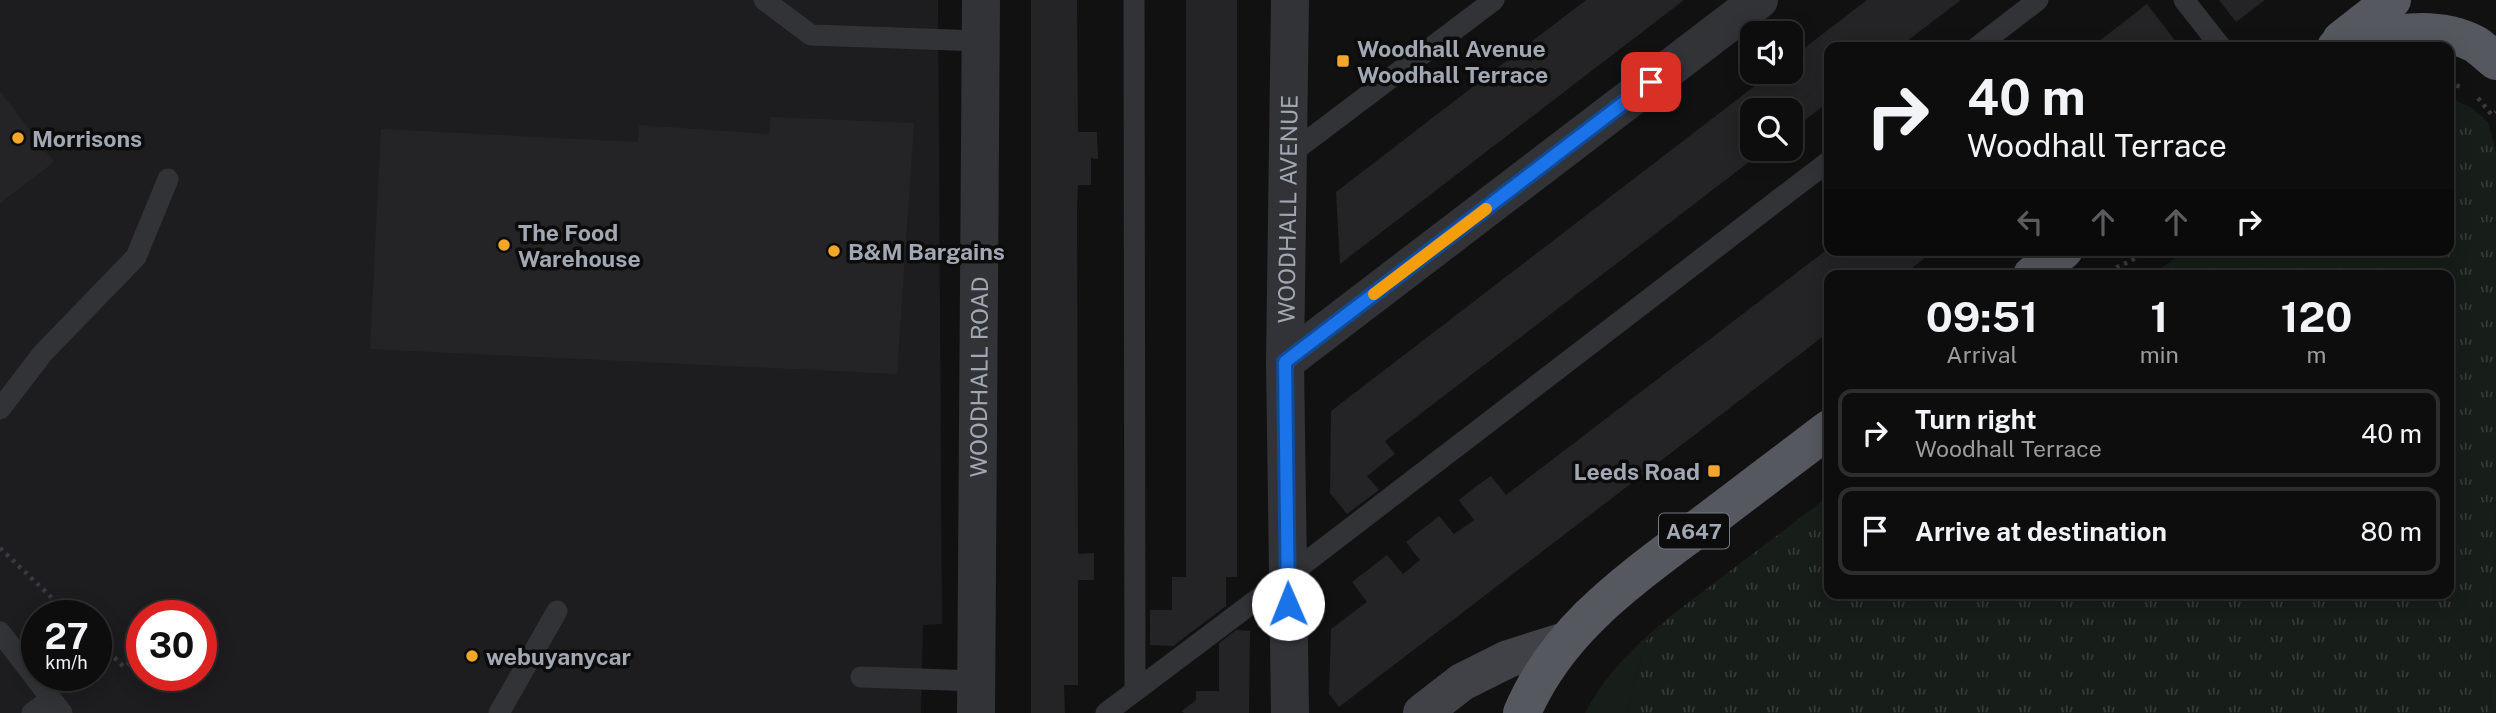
<!DOCTYPE html>
<html lang="en">
<head>
<meta charset="utf-8">
<style>
  :root { --surface:#0d0d0e; --page:#161617; --text:#f1f3f6; --muted:#9a9c9e; --line:#2d2d2e }
  body { margin:0; font-family:"Public Sans",sans-serif; background:var(--page); color:var(--text); height:100vh; display:flex; flex-direction:column; font-size:26px; white-space:nowrap }
  * { box-sizing:border-box; margin:0 }
  p { font-size:23px; color:var(--muted) }
  .icon { flex:none; width:38px; height:38px; fill:none; stroke:currentColor; stroke-width:2; stroke-linecap:round; stroke-linejoin:round }
  .map { position:relative; flex:1; overflow:hidden }
  .side { position:absolute; left:1824px; top:270px; width:630px; height:329px; display:flex; flex-direction:column; background:var(--surface); border-radius:14px; box-shadow:0 4px 18px #0003,0 0 0 2px var(--line) }
  .side>* { flex:none }
  .guide { position:absolute; left:1824px; top:42px; width:630px; height:214px; border-radius:14px; box-shadow:0 4px 18px #0003,0 0 0 2px var(--line); background:#0d0d0e; color:var(--text); overflow:hidden }
  .controls { position:absolute; left:1740px; top:21px; display:grid; gap:14px }
  .controls a { display:grid; place-items:center; width:63px; height:63px; border-radius:14px; background:var(--surface); box-shadow:0 4px 18px #0003,0 0 0 2px var(--line); font-size:35px }
  .speed { position:absolute; left:21px; top:600px; display:flex; gap:14px; font-size:35px; font-weight:700; text-align:center }
  .speed>* { display:grid; place-content:center; width:91px; height:91px; border-radius:50%; background:var(--surface); box-shadow:0 4px 18px #0003,0 0 0 2px var(--line); line-height:1 }
  .speed small { font-size:18px; font-weight:400 }
  .speed .limit { border:10px solid #d22; background:#fff; color:#111 }
  .pin { position:absolute; display:grid; place-items:center; width:60px; height:60px; color:#fff; margin:-30px; border-radius:14px; box-shadow:0 4px 10px #0006 }
  .me { position:absolute; width:77px; margin:-38px; rotate:359deg; stroke-linejoin:round; filter:drop-shadow(0 0 5px #0008) }
  .turn { display:flex; align-items:center; gap:24px; height:147px; padding:0 28px; font-size:32px }
  .turn .icon { width:91px; height:91px; stroke-width:2.5 }
  .turn b { display:block; font-size:49px; line-height:60px }
  .lanes { display:flex; align-items:center; height:66px; padding:0 28px; background:#0003; justify-content:center; gap:35px; direction:ltr }
  .lanes .off { opacity:.35 }
  .eta { display:flex; justify-content:space-evenly; align-items:center; height:119px; text-align:center }
  .eta b { font-size:42px; font-weight:700; line-height:49px }
  ul { padding:0; list-style:none }
  li { display:flex; align-items:center; gap:21px; height:88px; margin:0 14px 10px; padding:0 14px; border:4px solid var(--line); border-radius:14px }
  li div { flex:1 }
  li b { display:block; font-size:26px }
  li em { font-style:normal }
  .map>svg:first-child { display:block }
  .built { fill:#1d1d1f; fill-rule:evenodd }
  .grass { fill:#171d18 }
  .park { fill:url(#park-tufts) }
  .building { fill:#242426 }
  .lines { fill:none; stroke-linecap:round; stroke-linejoin:round }
  .path { stroke:#383a3e; stroke-width:4.5; stroke-dasharray:3.5 5; stroke-linecap:butt }
  .service { stroke:#323337; stroke-width:21 }
  .minor { stroke:#323337; stroke-width:38 }
  .secondary { stroke:#404247; stroke-width:38 }
  .trunk { stroke:#56585f; stroke-width:38 }
  .route-casing { stroke:#114b97; stroke-width:18 }
  .route { stroke:#1a73e8; stroke-width:12 }
  .slow { stroke:#f59e0b; stroke-width:12 }
  .poi-dot { fill:#f3a628; stroke:#0c0c0d; stroke-width:2.5 }
  .labels { text-anchor:middle; dominant-baseline:central; stroke-width:7; stroke-linejoin:round; paint-order:stroke }
  .shield { fill:#0c0c0d; stroke:#757981; stroke-width:2 }
  .shield-label { font-size:21px; font-weight:bold; fill:#a2a8b3 }
  .poi-label { font-size:23px; font-weight:bold; fill:#a2a8b3; stroke:#0c0c0d; text-anchor:start }
  .street-label { font-size:23px; fill:#a2a8b3; stroke:#0c0c0d }
</style>
</head>
<body>
<div class="map">
<svg width="2496" height="713" viewBox="0 0 2496 713">
  <defs>
    <pattern id="park-tufts" width="24" height="20" patternUnits="userSpaceOnUse" patternTransform="scale(1.75)"><rect width="24" height="20" fill="#171d18"/><path d="M3 7l-1-3M5 7V3M7 7l1-3M15 17l-1-3M17 17v-4M19 17l1-3" fill="none" stroke="#363b37"/></pattern>
  </defs>
  <rect width="100%" height="100%" fill="#111112"/>
  <path class="built" d="M0 0H938L942 624 923 625 921 713H0ZM37 616H96V676H37ZM142 616H201V676H142Z"/>
  <g class="grass">
    <path d="M2496 510V713H2490Z"/>
    <path d="M1672 615 1646 641 1626 713H1585C1606 673 1637 643 1672 615Z"/>
  </g>
  <path class="park" d="M2448 97 2472 108 2488 122 2496 152V510L2490 713H1626L1646 641 1672 615 1829 496V593H2448V275H2146L2166 265 2185 250H2448Z"/>
  <g class="building">
    <path d="M1031 0H1077L1078 132H1097L1098 159 1091 158V185H1078L1077 211 1078 554 1094 553V580H1078V685H1064L1065 713H1031Z"/>
    <path d="M1186 0H1237V577H1226V606L1173 646 1150 645V610H1172V577H1186Z"/>
    <path d="M1586 0H1684L1340 264 1336 192Z"/>
    <path d="M1867 0H1961L1899 47H1829V102L1790 131V110H1752V149H1766L1385 441 1395 454 1367 476 1379 490 1347 514 1330 493 1331 411 1773 72H1790V59Z"/>
    <path d="M2219 0H2265L2236 22Z"/>
    <path d="M2147 4 2180 47H2091L2124 22Z"/>
    <path d="M0 91 54 162 0 203Z"/>
    <path d="M771 117 914 123 897 374 370 349 381 129 638 142 639 125 769 134Z"/>
    <path d="M1829 248V250H1935L1903 275H1829V332L1339 707 1329 694 1331 629 1367 602 1352 582 1387 555 1403 574 1420 560 1406 542 1439 516 1454 534 1474 520 1459 500 1475 487 1491 476 1506 495Z"/>
    <path d="M1236 630 1250 631 1249 713H1184L1182 711 1196 700V691H1219V643Z"/>
  </g>
  <g class="lines">
    <g class="path">
      <path d="M2448 84 2463 87"/>
      <path d="M2478 98 2492 115 2496 112"/>
      <path d="M2101 275 2153 250"/>
      <path d="M0 548 71 616"/>
      <path d="M96 640 124 667 142 654"/>
    </g>
    <g class="service">
      <path d="M764 0 811 35 981 41"/>
      <path d="M1134 0 1135 691"/>
      <path d="M2184 0 2221 47"/>
      <path d="M1977 47 2038 0"/>
      <path d="M1290 154 1494 0"/>
      <path d="M0 409 43 353 136 257 168 179"/>
      <path d="M0 632 62 713"/>
      <path d="M861 677 977 681"/>
      <path d="M32 713 51 699"/>
      <path d="M499 713 557 611"/>
      <path d="M1106 713 1288 576 1829 161"/>
    </g>
    <g class="minor">
      <path d="M1285 362 1759 0"/>
      <path id="s1" d="M976 713 981 0"/>
      <path id="s2" d="M1290 713 1285 362 1290 0"/>
    </g>
    <path class="secondary" d="M1422 713 1462 682 1508 659 1565 641"/>
    <g class="trunk">
      <path d="M2341 40 2392 0"/>
      <path d="M2336 47C2381 36 2431 21 2475 44 2482 48 2489 56 2496 61"/>
      <path d="M2032 275 2064 250"/>
      <path d="M1522 713C1557 630 1627 582 1697 529 1741 496 1785 462 1829 429"/>
    </g>
  </g>
  <g class="lines">
    <g class="route-casing">
      <path id="route" d="M1288 604 1285 362 1651 82"/>
    </g>
    <use href="#route" class="route"/>
    <path class="slow" d="M1374 294 1486 209"/>
  </g>
  <g class="poi-dot">
    <rect x="1336" y="54" width="14" height="14" rx="3.5"/>
    <circle cx="18" cy="138" r="7"/>
    <circle cx="504" cy="245" r="7"/>
    <circle cx="834" cy="251" r="7"/>
    <rect x="1707" y="464" width="14" height="14" rx="3.5"/>
    <circle cx="472" cy="656" r="7"/>
  </g>
  <g class="labels">
    <rect class="shield" x="1659" y="513.5" width="70" height="35" rx="5"/>
    <g class="shield-label">
      <text x="1694" y="531">A647</text>
    </g>
    <g class="poi-label">
      <text x="1357" y="48">Woodhall Avenue<tspan x="1357" dy="26">Woodhall Terrace</tspan></text>
      <text x="32" y="138">Morrisons</text>
      <text x="518" y="232">The Food<tspan x="518" dy="26">Warehouse</tspan></text>
      <text x="848" y="251">B&amp;M Bargains</text>
      <text x="1700" y="471" text-anchor="end">Leeds Road</text>
      <text x="486" y="656">webuyanycar</text>
    </g>
    <g class="street-label">
      <text stroke="none"><textPath href="#s2" startOffset="504">WOODHALL AVENUE</textPath></text>
      <text stroke="none"><textPath href="#s1" startOffset="336">WOODHALL ROAD</textPath></text>
    </g>
  </g>
</svg>
<div class="controls">
<a><svg class="icon" aria-label="sound" viewBox="0 0 24 24"><path d="M4 9h4l5-4v14l-5-4H4zM17 9q2 3 0 6"/></svg></a>
<a><svg class="icon" aria-label="search" viewBox="0 0 24 24"><circle cx="10" cy="10" r="6"/><path d="M15 15l6 6"/></svg></a>
</div>
<div class="speed"><div>27<small>km/h</small></div><div class="limit">30</div></div>
<div class="pin" style="left:1651px;top:82px;background:#d93025"><svg class="icon" aria-label="arrive" viewBox="0 0 24 24"><path d="M6 21V4h12l-3 4 3 4H6"/></svg></div>
<svg class="me" style="left:1288px;top:604px" viewBox="-20 -20 40 40"><circle r="19" fill="#fff"/><path d="M0-13L10 11 0 6-10 11z" fill="#1a73e8"/></svg>
<div class="guide">
<div class="turn"><svg class="icon" aria-label="right" viewBox="0 0 24 24"><path d="M7 20v-9h11M14 6l5 5-5 5"/></svg><div><b>40 m</b>Woodhall Terrace</div></div>
<div class="lanes"><svg class="icon off" aria-label="left" viewBox="0 0 24 24"><path d="M17 20v-9H6M10 6l-5 5 5 5"/></svg><svg class="icon off" aria-label="ahead" viewBox="0 0 24 24"><path d="M12 20V5M6 11l6-6 6 6"/></svg><svg class="icon off" aria-label="ahead" viewBox="0 0 24 24"><path d="M12 20V5M6 11l6-6 6 6"/></svg><svg class="icon" aria-label="right" viewBox="0 0 24 24"><path d="M7 20v-9h11M14 6l5 5-5 5"/></svg></div>
</div>
<section class="side">
<div class="eta">
<div><b>09:51</b><p>Arrival</p></div>
<div><b>1</b><p>min</p></div>
<div><b>120</b><p>m</p></div>
</div>
<ul>
<li><svg class="icon" aria-label="right" viewBox="0 0 24 24"><path d="M7 20v-9h11M14 6l5 5-5 5"/></svg><div><b>Turn right</b><p>Woodhall Terrace</p></div><em>40 m</em></li>
<li><svg class="icon" aria-label="arrive" viewBox="0 0 24 24"><path d="M6 21V4h12l-3 4 3 4H6"/></svg><div><b>Arrive at destination</b></div><em>80 m</em></li>
</ul>
</section>
</div>
</body>
</html>
